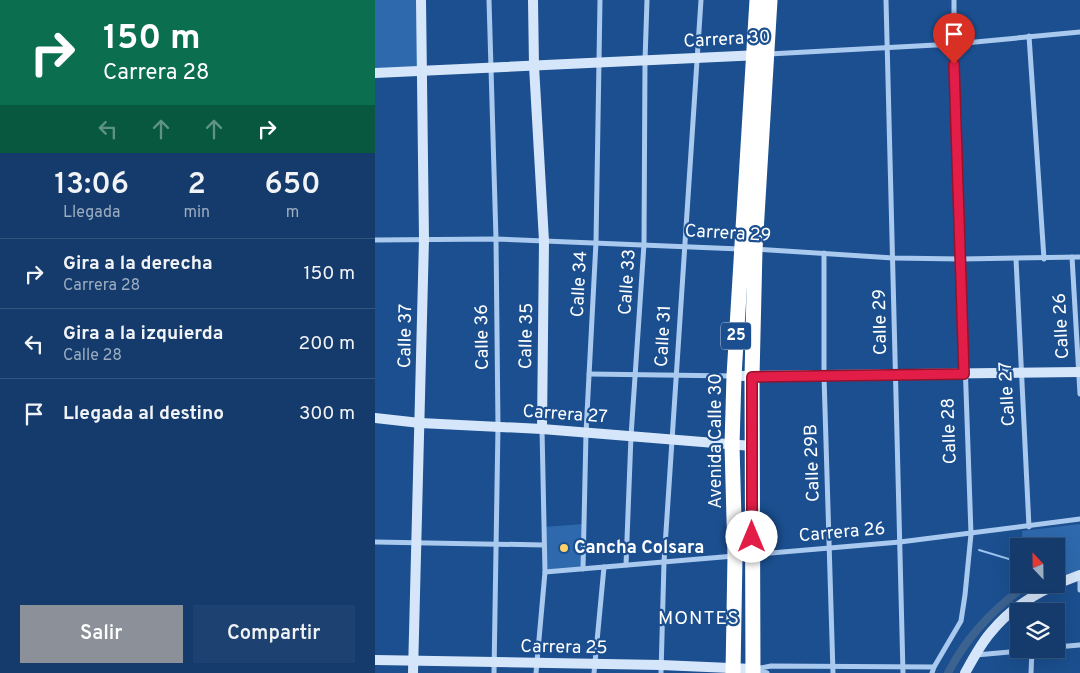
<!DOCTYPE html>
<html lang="es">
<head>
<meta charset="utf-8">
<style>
  :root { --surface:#143b6b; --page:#1d4271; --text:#f1f3f6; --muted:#9dadc1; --line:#33557e; --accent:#8c9099 }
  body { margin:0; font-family:Overpass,sans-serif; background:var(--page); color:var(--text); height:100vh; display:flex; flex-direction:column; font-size:19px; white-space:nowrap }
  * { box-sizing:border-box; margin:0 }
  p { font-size:16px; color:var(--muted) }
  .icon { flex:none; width:28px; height:28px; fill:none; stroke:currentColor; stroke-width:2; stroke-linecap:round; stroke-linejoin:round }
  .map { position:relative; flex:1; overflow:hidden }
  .sheet { display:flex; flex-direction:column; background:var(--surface); width:375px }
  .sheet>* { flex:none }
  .guide { background:#0b6e4f; color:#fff; overflow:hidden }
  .needle { width:32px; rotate:338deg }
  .tools { position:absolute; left:635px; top:538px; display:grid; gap:10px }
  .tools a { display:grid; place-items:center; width:55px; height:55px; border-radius:0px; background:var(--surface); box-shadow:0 5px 20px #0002,0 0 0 1px var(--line); font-size:25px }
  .pin { position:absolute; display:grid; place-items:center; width:42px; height:42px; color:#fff; margin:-51px -21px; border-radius:50% 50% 50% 0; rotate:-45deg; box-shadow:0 0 5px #0007 }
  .pin .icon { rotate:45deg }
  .me { position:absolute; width:55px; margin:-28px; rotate:0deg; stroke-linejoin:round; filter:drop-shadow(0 0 4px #0008) }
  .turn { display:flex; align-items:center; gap:18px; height:105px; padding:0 20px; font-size:22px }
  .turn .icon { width:65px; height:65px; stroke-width:2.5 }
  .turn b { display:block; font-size:35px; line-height:42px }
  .lanes { display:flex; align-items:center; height:48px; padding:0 20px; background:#0003; justify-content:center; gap:25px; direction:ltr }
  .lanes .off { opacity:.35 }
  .eta { display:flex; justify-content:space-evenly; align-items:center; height:85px; text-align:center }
  .eta b { font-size:30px; font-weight:600; line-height:35px }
  .action { display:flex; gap:10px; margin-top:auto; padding:10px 20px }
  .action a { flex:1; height:58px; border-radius:0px; background:var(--accent); color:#fff; font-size:20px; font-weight:600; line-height:58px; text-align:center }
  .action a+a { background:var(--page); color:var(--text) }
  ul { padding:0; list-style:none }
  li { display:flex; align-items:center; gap:15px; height:70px; padding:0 20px; border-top:1px solid var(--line) }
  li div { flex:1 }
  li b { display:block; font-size:19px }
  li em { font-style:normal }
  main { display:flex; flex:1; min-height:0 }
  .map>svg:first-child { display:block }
  .green { fill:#2e69ad }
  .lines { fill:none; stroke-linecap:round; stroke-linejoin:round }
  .stream { stroke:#9cc4f0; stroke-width:2 }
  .canal { stroke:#3c6290; stroke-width:8 }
  .street { stroke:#a9c9ee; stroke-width:5 }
  .secondary { stroke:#d6e6fa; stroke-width:10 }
  .highway { stroke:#fff; stroke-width:15 }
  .route-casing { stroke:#92132f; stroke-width:12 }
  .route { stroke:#e11d48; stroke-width:9 }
  .poi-dot { fill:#ffd166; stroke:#1b4f8f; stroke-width:2 }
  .labels { text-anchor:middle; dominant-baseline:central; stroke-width:4.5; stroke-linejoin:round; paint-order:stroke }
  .shield { fill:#1b4f8f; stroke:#bbcadd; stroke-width:1 }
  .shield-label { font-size:16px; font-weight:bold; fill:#fff }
  .street-label { font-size:18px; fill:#fff; stroke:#1b4f8f }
  .poi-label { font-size:18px; font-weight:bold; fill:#fff; stroke:#1b4f8f; text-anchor:start }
  .neighbourhood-label { font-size:19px; letter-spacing:1px; fill:#fff; stroke:#1b4f8f }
</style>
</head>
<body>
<main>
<section class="sheet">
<div class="guide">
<div class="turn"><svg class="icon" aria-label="right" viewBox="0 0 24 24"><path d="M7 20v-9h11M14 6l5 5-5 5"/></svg><div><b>150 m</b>Carrera 28</div></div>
<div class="lanes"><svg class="icon off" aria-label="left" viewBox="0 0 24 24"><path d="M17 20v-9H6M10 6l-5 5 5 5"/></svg><svg class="icon off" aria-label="ahead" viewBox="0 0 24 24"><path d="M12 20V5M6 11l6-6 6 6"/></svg><svg class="icon off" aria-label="ahead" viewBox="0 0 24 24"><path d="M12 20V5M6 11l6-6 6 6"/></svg><svg class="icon" aria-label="right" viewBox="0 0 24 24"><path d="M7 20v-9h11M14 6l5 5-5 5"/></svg></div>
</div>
<div class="eta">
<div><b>13:06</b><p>Llegada</p></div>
<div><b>2</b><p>min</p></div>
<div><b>650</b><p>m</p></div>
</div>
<ul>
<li><svg class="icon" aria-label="right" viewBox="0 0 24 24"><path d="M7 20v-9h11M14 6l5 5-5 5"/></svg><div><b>Gira a la derecha</b><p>Carrera 28</p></div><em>150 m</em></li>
<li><svg class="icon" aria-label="left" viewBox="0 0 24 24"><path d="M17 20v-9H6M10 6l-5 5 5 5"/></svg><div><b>Gira a la izquierda</b><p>Calle 28</p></div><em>200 m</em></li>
<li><svg class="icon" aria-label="arrive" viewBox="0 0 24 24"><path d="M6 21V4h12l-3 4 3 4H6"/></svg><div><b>Llegada al destino</b></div><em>300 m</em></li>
</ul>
<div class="action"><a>Salir</a><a>Compartir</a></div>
</section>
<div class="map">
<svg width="705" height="673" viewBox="0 0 705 673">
  <rect width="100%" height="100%" fill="#1b4f8f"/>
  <g class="green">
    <path d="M0 0H46L47 72 0 73Z"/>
    <path d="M208 524V569L170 572 169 527Z"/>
    <path d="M705 524V570L681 579V546H648L647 531Z"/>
  </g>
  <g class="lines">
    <path class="stream" d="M604 550 644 562"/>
    <path class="canal" d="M573 673C592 636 619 608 653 584"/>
    <g class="street">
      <path d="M114 0 121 239 123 426 119 673"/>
      <path d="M511 0 528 673"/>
      <path d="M654 36 669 259"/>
      <path d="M394 54 579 44 705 32"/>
      <path d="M0 240 121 239 365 249"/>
      <path d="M381 249 518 258 586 259 705 257"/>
      <path d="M449 253V376L458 673"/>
      <path d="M697 257 705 394"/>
      <path d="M641 259 654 527"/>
      <path d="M214 374 358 376"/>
      <path d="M0 542 169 545"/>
      <path d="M251 565 256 436 269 244 270 61 272 0"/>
      <path d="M208 569 211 433 221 242 225 0"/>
      <path d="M170 572 525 542 705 519"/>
      <path d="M705 575V590"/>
      <path d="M655 599 656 611"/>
      <path d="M681 647 705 645"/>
      <path d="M601 655 667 649"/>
      <path d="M380 669 396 666 559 667"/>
      <path d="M381 670 392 673"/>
      <path d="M161 673 170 572 167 429"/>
      <path d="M219 673 229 567"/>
      <path d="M286 673 289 562 326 0"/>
      <path d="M557 673 559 667 586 621 590 595 596 534 579 44V0"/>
      <path d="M656 673 657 649"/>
    </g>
    <g class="secondary">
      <path d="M158 0 159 66 169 241 167 429"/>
      <path d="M0 73 385 55"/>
      <path d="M359 376 705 372"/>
      <path d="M0 418 45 423 167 429 377 446"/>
      <path d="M0 660 286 665 378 669"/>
      <path d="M38 673 49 239 46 0"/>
      <path d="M590 673C598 659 606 643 617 631 640 603 672 587 705 575"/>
    </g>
    <g class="highway">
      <path d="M358 673 360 556 357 445 359 376 382 0"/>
      <path d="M378 673 377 377 380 249 395 0"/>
    </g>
  </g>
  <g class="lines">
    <g class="route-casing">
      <path id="route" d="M377 537V377L589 374 579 64"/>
    </g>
    <use href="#route" class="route"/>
  </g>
  <circle class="poi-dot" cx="189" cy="548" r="5"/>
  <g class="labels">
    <rect class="shield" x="346" y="322.5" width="30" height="27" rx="4"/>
    <g class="shield-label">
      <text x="361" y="336">25</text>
    </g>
    <g class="street-label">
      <text transform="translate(352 40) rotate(-3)">Carrera 30</text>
      <text transform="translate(353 234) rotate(3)">Carrera 29</text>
      <text transform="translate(253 282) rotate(-86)">Calle 33</text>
      <text transform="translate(205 284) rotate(-87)">Calle 34</text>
      <text transform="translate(506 322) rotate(-91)">Calle 29</text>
      <text transform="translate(687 326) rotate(-93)">Calle 26</text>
      <text transform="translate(31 336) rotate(-89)">Calle 37</text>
      <text transform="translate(152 336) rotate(-89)">Calle 35</text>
      <text transform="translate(289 336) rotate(-87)">Calle 31</text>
      <text transform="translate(108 337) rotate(-91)">Calle 36</text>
      <text transform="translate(633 394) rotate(-93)">Calle 27</text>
      <text transform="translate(190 415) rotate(4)">Carrera 27</text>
      <text transform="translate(575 431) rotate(-92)">Calle 28</text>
      <text transform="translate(341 441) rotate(-90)">Avenida Calle 30</text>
      <text transform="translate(438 463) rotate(-92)">Calle 29B</text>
      <text transform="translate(467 533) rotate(-5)">Carrera 26</text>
      <text transform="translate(189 648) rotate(1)">Carrera 25</text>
    </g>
    <g class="poi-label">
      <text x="199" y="548">Cancha Colsara</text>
    </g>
    <g class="neighbourhood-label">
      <text x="324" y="619">MONTES</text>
    </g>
  </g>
</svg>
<div class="tools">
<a><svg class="needle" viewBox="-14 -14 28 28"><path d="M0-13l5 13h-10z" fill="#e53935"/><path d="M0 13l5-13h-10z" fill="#9dadc1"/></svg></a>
<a><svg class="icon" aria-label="layers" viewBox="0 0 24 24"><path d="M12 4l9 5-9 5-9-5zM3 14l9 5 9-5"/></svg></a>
</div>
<div class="pin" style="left:579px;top:64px;background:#d93025"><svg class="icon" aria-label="arrive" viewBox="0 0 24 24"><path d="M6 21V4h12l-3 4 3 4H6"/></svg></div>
<svg class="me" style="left:377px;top:537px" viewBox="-20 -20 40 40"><circle r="19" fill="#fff"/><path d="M0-13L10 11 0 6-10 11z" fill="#e11d48"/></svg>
</div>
</main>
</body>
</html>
